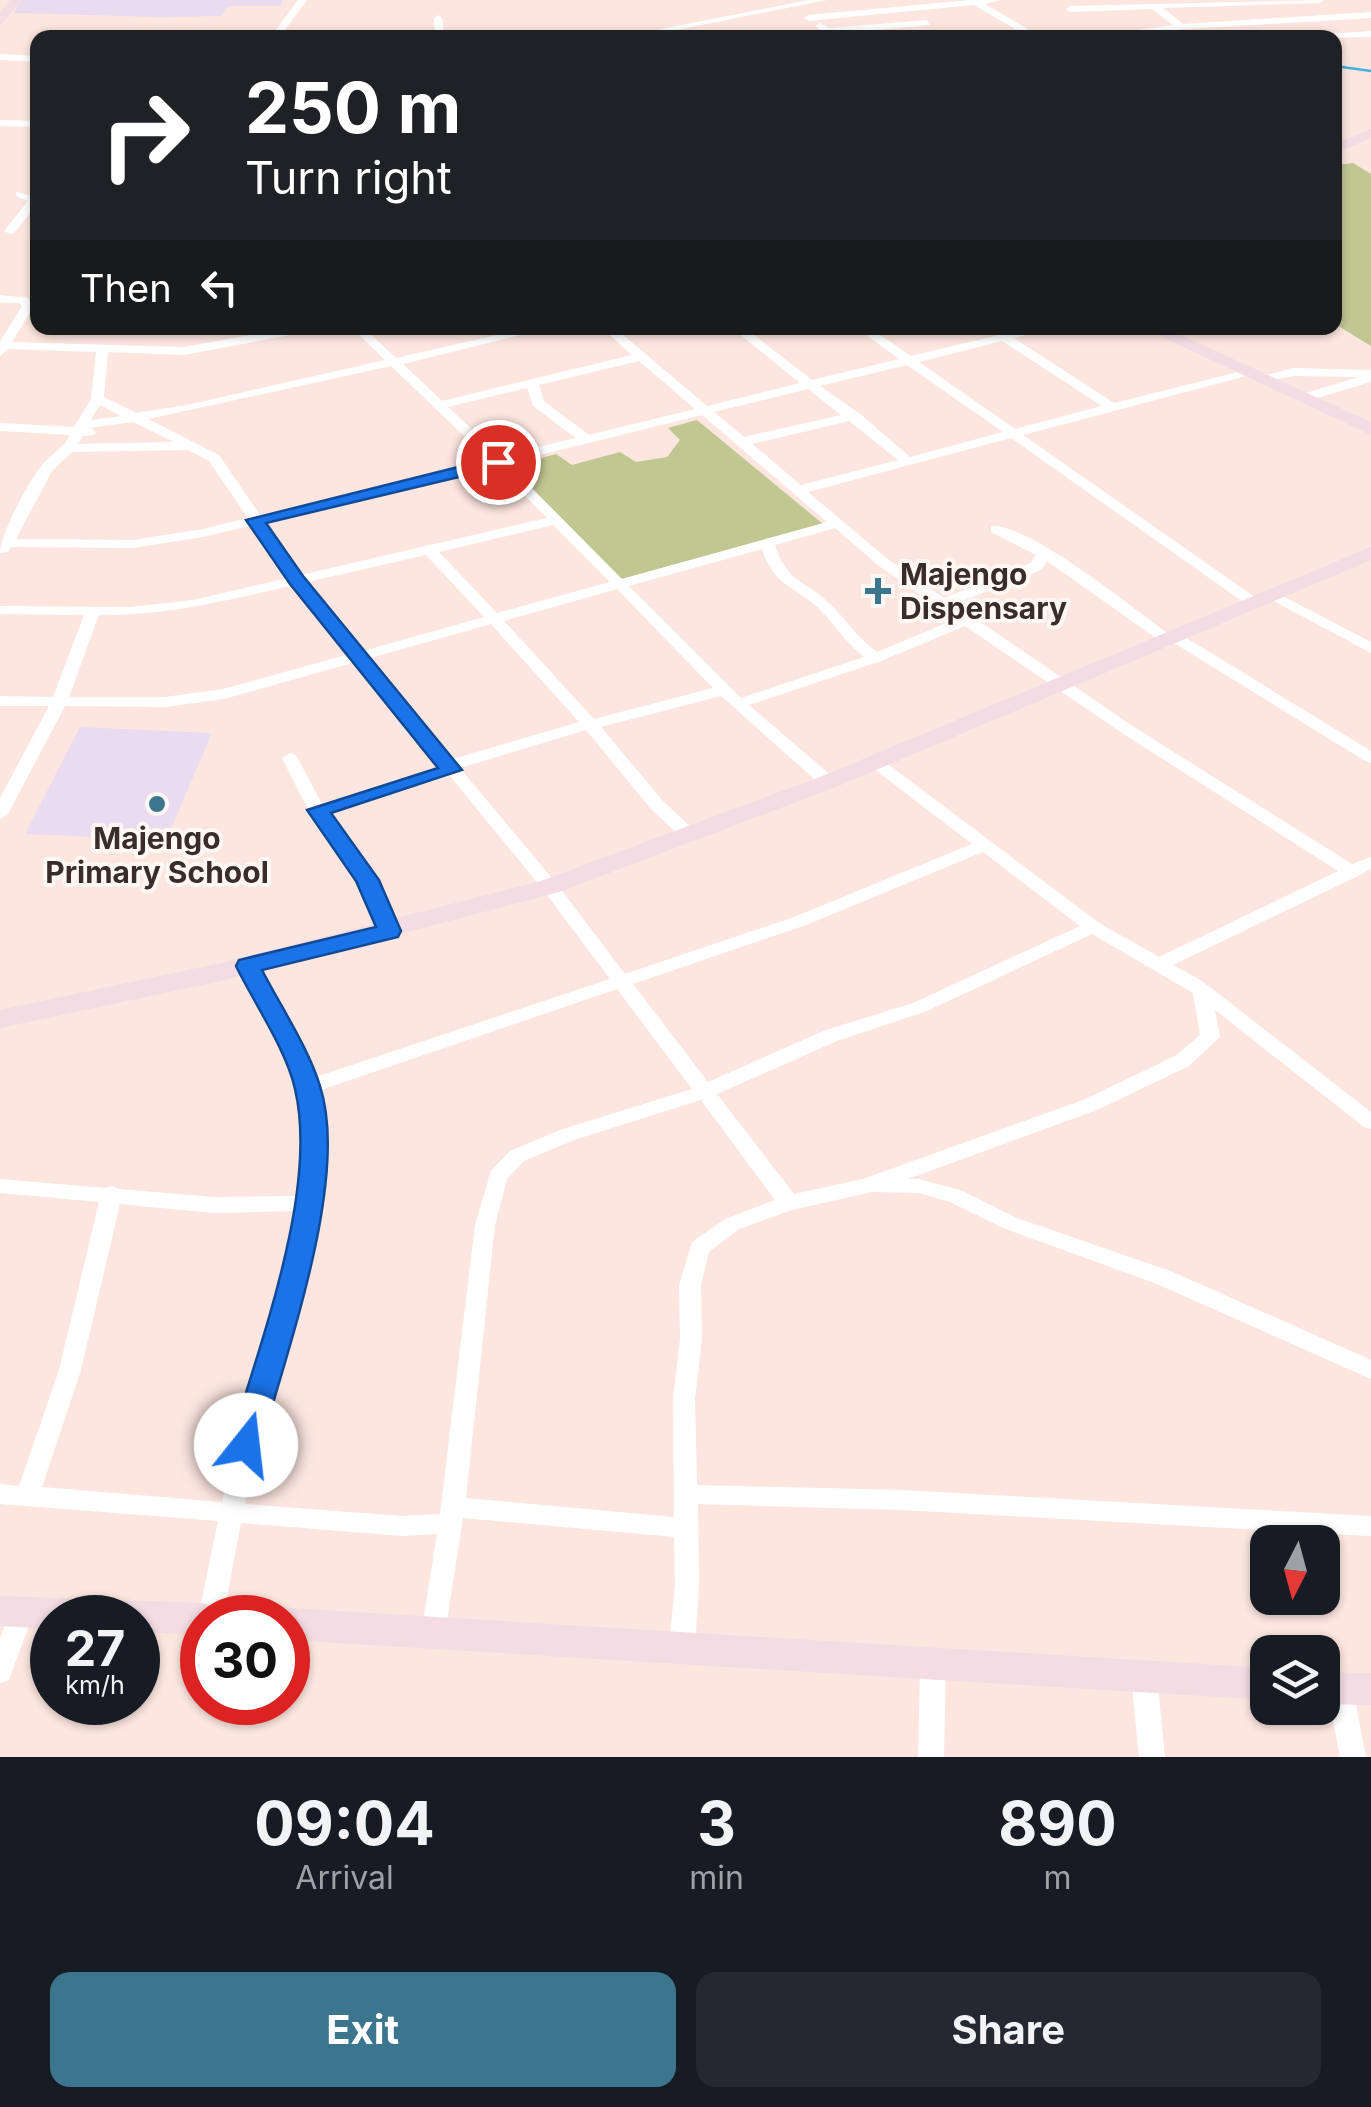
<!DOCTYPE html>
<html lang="en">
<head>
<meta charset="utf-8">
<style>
  :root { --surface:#171b24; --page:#242831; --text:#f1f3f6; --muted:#9ea1a6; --accent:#3b768e }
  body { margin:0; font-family:Inter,sans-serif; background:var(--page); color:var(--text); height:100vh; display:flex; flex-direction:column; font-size:38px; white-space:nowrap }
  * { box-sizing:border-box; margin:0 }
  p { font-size:32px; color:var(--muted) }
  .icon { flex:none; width:55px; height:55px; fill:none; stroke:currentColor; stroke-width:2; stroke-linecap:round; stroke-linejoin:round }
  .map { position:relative; height:1757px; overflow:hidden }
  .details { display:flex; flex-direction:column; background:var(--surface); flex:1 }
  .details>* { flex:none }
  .hud { position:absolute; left:30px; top:30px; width:1312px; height:305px; border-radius:20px; box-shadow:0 2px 8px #0004; background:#202124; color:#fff; overflow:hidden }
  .needle { width:65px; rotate:186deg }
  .fabs { position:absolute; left:1250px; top:1525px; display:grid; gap:20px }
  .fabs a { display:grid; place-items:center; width:90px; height:90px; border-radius:20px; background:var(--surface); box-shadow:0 2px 8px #0004; font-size:50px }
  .speed { position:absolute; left:30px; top:1595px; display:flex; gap:20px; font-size:50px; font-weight:700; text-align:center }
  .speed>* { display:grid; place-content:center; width:130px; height:130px; border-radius:50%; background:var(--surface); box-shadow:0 2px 8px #0004; line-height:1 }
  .speed small { font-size:25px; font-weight:400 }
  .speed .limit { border:15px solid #d22; background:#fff; color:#111 }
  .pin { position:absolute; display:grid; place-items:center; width:85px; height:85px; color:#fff; margin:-42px; border:5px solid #fff; border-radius:50%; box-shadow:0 2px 10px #0007 }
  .me { position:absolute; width:110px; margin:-55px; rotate:16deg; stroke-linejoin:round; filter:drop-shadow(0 0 8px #0008) }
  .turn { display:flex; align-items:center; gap:35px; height:210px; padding:0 50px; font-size:45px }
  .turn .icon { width:130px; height:130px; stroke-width:2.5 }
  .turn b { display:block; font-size:70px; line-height:85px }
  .then { display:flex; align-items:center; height:95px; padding:0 50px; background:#0003; gap:20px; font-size:38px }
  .eta { display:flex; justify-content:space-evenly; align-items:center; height:170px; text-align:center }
  .eta b { font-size:60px; font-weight:700; line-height:70px }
  .button { display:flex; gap:20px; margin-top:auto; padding:20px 50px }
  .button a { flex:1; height:115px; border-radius:20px; background:var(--accent); color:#fff; font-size:40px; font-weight:700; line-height:115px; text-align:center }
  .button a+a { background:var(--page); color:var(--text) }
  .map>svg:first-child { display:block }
  .education { fill:#e9dcf0 }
  .green { fill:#c1c791 }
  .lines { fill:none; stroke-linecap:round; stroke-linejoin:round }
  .stream { stroke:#44b2de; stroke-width:2.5 }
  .street { fill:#fff; fill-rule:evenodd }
  .secondary { fill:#f3dce3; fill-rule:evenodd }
  .route { fill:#1a73e8; stroke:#114b97; stroke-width:2.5 }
  .poi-dot { fill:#3b768e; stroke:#fef7f4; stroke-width:4 }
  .labels { text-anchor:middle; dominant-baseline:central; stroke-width:8; stroke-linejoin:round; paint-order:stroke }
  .poi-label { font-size:30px; font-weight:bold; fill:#3a2d29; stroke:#fef7f4; text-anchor:start }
</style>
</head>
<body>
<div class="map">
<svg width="1371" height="1757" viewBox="0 0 1371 1757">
  <rect width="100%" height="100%" fill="#fce6df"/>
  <g class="education">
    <path d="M21 0H283L281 6H228L222 16 161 17 14 13Z"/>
    <path d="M80 727 212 733 166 840 25 834Z"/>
  </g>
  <g class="green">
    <path d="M1353 163 1371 174V346L1335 324V165Z"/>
    <path d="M697 420 823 524 614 581 503 469 556 454 572 465 620 452 636 462 667 457 680 440 668 428Z"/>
  </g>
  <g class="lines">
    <path class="stream" d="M1335 66 1371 71"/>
    <g class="street">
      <path d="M298 0H307L279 38H270Z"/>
      <path d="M809 0H827L637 38H616Z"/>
      <path d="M970 0H1002L985 4 1043 38 1027 36 974 5 808 21 804 18 808 15Z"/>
      <path d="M1324 0 1320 3 1163 8 1183 24 1371 12V18L1185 29 1111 38H1077L1173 25 1152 9 1070 12 1066 9 1070 6Z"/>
      <path d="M438 15 442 18 445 38H435L434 18Z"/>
      <path d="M927 20 930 25 789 38 820 30 815 26 820 23 830 28Z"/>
      <path d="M1371 31V37L1305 38 1309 35Z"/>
      <path d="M0 54 38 56V62L0 60Z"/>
      <path d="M0 120 38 121V127L0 126Z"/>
      <path d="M16 192 38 197V204L14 233 10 234 4 231 28 201 16 196Z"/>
      <path d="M0 295 28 298 34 306 12 342 184 347 289 328H312L306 332 184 355 108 352 104 397 136 413 187 405 385 360 352 328H364L396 358 528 328H548L403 364 442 401 632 355 602 328H615L707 406 800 383 732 328H745L812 380 899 359 857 328H870L911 356 995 336 1001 331 1047 328 1045 331 1014 338 1114 403 1250 369V375L1023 435 1259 600V606H1249L1011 438 808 492 889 560 944 598 1031 563 1036 555 991 532V526C1029 523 1134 609 1169 634H1180L1371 751V763L1365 761 1174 643H1163L1047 561 1042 569 1030 575 954 604 1134 727 1352 864 1371 857V869L1358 876 1173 965 1202 981 1371 1112V1129L1364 1127 1215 1010 1220 1037 1189 1066 1097 1110 908 1179H919L963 1191 1017 1218 1173 1272 1371 1360V1379L1157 1284 1003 1228 950 1202 919 1193 872 1192 792 1210 739 1229 709 1252 701 1285 702 1339 695 1399 697 1485 902 1490 1371 1516V1536L902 1510 698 1504 699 1585 695 1647 691 1655 682 1658 673 1655 669 1647 675 1585 674 1537 463 1518 445 1634 442 1642 433 1645 424 1642 421 1634 437 1534 402 1536 241 1523 223 1618H202V1626L198 1618 218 1521 0 1504V1484L19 1486 59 1370 99 1202 0 1193V1179L105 1188 112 1186 120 1189 213 1197 297 1196 305 1154 298 1087 239 965 242 961 248 959 257 965 313 1078 610 979 544 891 450 776 328 812 376 880 399 931 396 935H384L358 880 303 800 282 758 290 753 296 755 322 804 442 769 356 662 224 699 165 707 65 706 8 814 0 819V798L49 706H0V696L53 697 84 615 0 614V606L131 607 193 600 288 578 253 525 203 537 133 548 11 547 8 552 0 553C0 534 29 481 42 465 52 454 63 448 70 435L0 431V423L74 427 91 399 96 352 8 349 0 356V342L22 306 20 303H0ZM1002 341 1102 406 1015 429 919 362ZM639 361 695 409 589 435 544 401 539 385ZM907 365 1003 432 910 457 859 413 820 386ZM391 366 488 459 260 515 219 455 148 419ZM527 388 533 406 576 438 501 456 448 407ZM808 389 841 415 744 437 714 412ZM100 405 121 416 91 420ZM702 415 827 522 622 579 507 463ZM849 421 898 460 801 485 752 444ZM133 422 174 442 78 444 83 436 94 435 96 432 90 428ZM188 450 209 461 248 518 203 529 133 540 16 539 52 471 72 452ZM495 466 547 518 301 575 265 522ZM553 525 610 582 497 613 439 552ZM835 528 879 566 956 619 877 652 874 650C856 636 845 618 829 603 803 578 788 584 775 545ZM762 549C773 584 790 584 815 605 833 621 844 642 864 657L741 698 629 586ZM426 555 484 617 363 651 307 582ZM294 585 350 654 223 689 165 697H69L99 615C166 616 229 600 294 585ZM617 589 713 688 594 719 504 621ZM491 624 579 722 453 759 370 658ZM965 626 1122 733 1338 871 1159 957 1099 923 881 759H869L867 762 869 765 972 844 794 917 625 974 556 883 460 768 586 730 651 809 684 840H696L699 836 696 832 663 801 601 727 721 696 822 786H834L836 782 834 778 749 705 881 661ZM983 852 1080 926 913 1003 823 1031 708 1082 633 984 806 925ZM1092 934 1193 993 1200 1035 1175 1056 1083 1100 863 1179 794 1194 717 1094 837 1041 927 1011ZM617 989 692 1089 560 1130 510 1151 491 1171 475 1225 440 1514 402 1516 245 1504 257 1445 308 1258 318 1203 325 1154 318 1091ZM701 1100 775 1200 725 1219 692 1242 679 1285 680 1339 673 1399 674 1517 466 1498 495 1225 507 1179 524 1161 574 1140ZM120 1204 213 1213 295 1211C277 1309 242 1404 222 1502L42 1487 81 1370Z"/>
      <path d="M1294 368 1371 370V382L1304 402 1298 398 1299 395 1359 377 1294 376 1260 382 1254 378Z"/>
      <path d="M1273 591 1371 642V653L1268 598 1266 595Z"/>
      <path d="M22 1601 31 1604 34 1612 9 1680 0 1683V1638L13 1604Z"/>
      <path d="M933 1656 942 1659 946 1667 944 1757H918L920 1667 924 1659Z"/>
      <path d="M1144 1665 1153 1668 1157 1676 1165 1757H1139L1131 1676 1135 1668Z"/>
      <path d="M1340 1678 1349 1681 1353 1689 1366 1757H1340L1327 1689 1331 1681Z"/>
    </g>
    <g class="secondary">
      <path d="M10 0H23L0 25V13Z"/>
      <path d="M1371 129V138L1335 153V144Z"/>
      <path d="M1143 328H1165L1371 422V435Z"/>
      <path d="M1371 547V560L836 787 559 892 221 981 0 1028V1010L221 963 541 881 820 777Z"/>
      <path d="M0 1596 202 1603 215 1608 219 1618H202V1635L138 1632V1618H52V1629L0 1626Z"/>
      <path d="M288 1608 1268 1668V1700L288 1640V1618H273Z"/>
      <path d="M1322 1672 1371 1673V1705L1322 1704Z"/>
    </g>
  </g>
  <path class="route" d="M498 457 505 458V466L266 523 303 576 462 770 331 813 379 880 401 931 398 937 262 970C281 1007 308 1047 320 1086 350 1178 286 1352 261 1445L256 1454 246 1457 235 1454 230 1445C259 1345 319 1190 295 1089 287 1051 253 1001 236 966L239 960 376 927 356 881 307 810 438 768 290 584 246 520Z"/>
  <g class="poi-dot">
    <path d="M873 576h10v10h10v10h-10v10h-10v-10h-10v-10h10z"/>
    <circle cx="157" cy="804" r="10"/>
  </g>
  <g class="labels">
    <g class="poi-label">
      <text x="900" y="574">Majengo<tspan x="900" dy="34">Dispensary</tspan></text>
      <text x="157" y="838" text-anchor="middle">Majengo<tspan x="157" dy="34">Primary School</tspan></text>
    </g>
  </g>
</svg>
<div class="fabs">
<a><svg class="needle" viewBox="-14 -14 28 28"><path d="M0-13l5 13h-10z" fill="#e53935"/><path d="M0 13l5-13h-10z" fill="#9ea1a6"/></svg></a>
<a><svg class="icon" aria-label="layers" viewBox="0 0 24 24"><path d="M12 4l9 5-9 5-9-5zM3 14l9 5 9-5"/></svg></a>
</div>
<div class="speed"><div>27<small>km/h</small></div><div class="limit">30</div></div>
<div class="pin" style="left:498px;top:462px;background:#d93025"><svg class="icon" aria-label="arrive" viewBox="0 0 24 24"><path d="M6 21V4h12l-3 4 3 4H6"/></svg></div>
<svg class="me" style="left:246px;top:1445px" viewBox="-20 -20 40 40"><circle r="19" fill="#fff"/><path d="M0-13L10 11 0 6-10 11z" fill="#1a73e8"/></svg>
<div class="hud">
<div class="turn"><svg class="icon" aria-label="right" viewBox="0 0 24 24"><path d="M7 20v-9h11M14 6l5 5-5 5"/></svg><div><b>250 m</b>Turn right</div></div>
<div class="then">Then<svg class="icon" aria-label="left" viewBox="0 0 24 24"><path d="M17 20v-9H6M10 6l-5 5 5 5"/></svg></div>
</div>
</div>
<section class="details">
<div class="eta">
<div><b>09:04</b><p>Arrival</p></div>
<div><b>3</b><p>min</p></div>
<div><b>890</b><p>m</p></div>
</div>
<div class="button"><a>Exit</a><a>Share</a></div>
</section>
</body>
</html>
